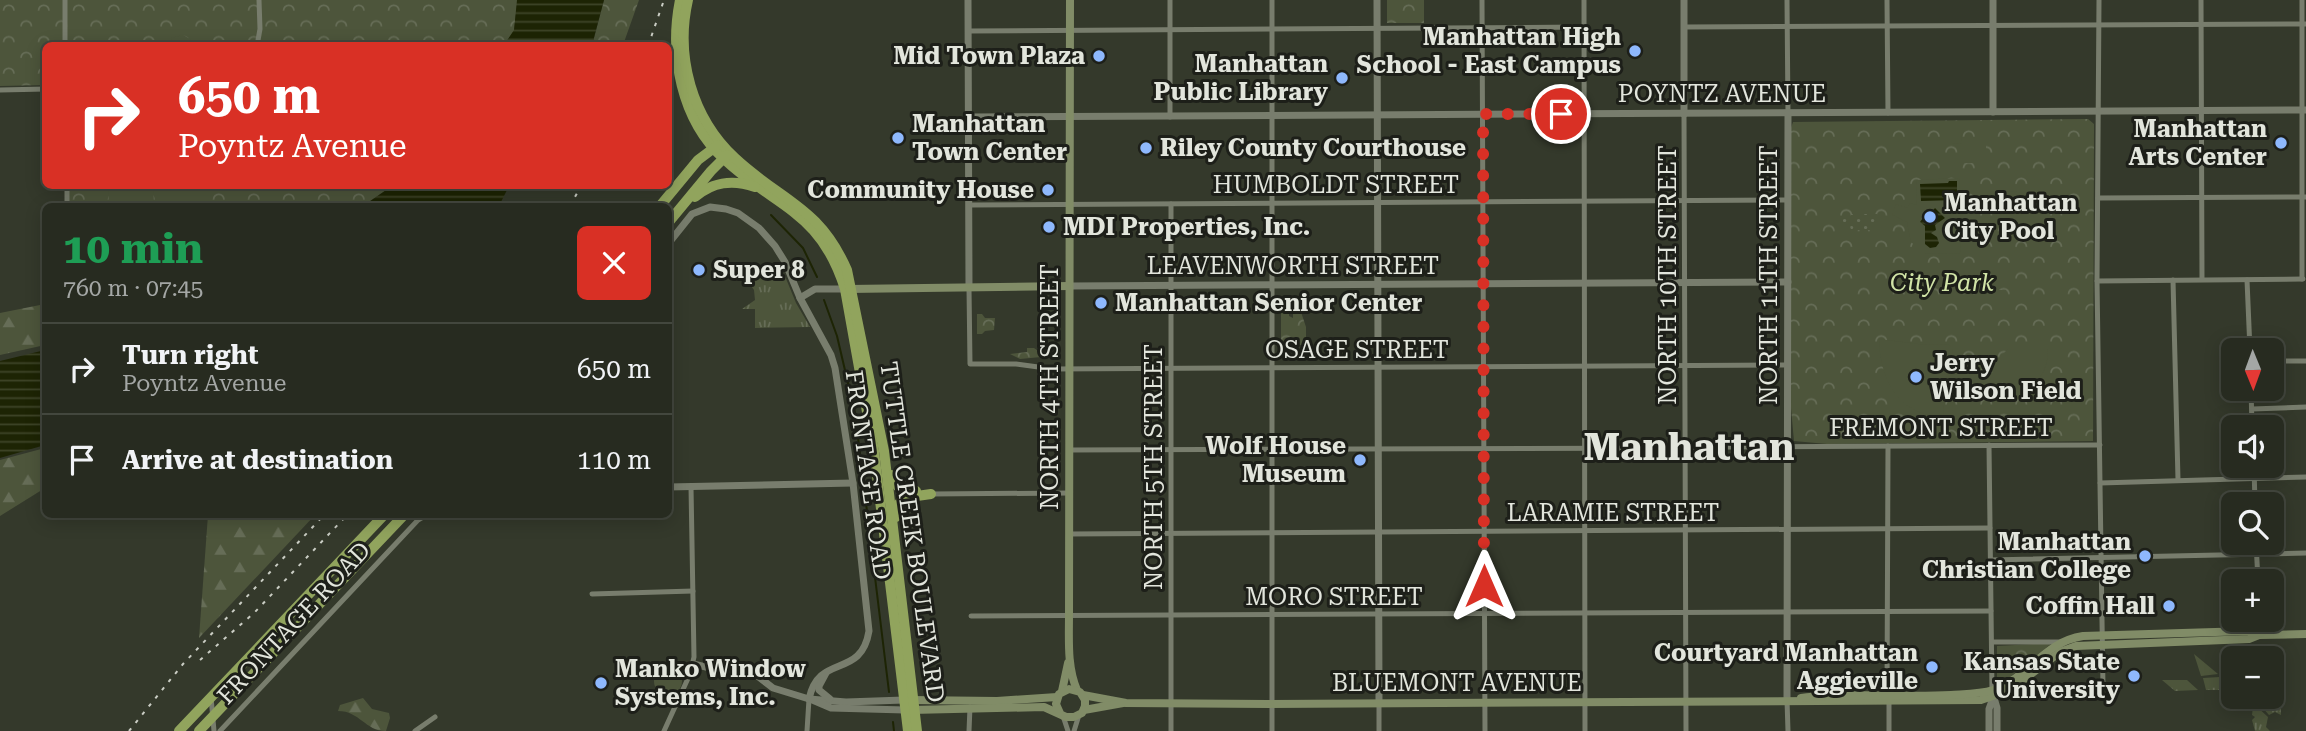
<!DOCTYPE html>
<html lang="en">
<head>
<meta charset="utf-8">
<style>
  :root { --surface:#272b20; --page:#33372d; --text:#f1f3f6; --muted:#a4a7a5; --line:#43473e }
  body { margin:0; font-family:"Roboto Serif",serif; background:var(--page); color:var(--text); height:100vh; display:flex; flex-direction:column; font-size:26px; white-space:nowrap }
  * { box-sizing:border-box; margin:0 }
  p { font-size:23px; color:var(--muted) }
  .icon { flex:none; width:38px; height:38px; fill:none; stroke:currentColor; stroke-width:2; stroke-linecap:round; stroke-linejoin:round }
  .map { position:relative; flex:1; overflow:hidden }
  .side { position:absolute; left:42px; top:203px; width:630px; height:315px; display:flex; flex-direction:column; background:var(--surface); border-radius:10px; box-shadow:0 4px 18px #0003,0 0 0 2px var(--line) }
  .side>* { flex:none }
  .hud { position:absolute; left:42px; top:42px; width:630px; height:147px; border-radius:10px; box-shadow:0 4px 18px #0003,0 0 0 2px var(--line); background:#d93025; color:#fff; overflow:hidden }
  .needle { width:46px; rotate:179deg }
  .tools { position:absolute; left:2221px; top:338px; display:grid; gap:14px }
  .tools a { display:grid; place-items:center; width:63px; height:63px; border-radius:10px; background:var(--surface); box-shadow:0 4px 18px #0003,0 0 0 2px var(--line); font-size:35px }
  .pin { position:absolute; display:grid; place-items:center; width:60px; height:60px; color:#fff; margin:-30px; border:4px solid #fff; border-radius:50%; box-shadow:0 2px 7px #0007 }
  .me { position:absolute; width:77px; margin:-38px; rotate:0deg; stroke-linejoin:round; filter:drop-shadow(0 0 5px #0008) }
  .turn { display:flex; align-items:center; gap:24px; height:147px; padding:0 21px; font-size:32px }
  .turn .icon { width:91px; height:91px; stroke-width:2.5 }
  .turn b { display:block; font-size:49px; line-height:60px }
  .round { display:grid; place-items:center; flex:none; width:74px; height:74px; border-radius:10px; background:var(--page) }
  .summary { display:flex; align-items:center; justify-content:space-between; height:119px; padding:0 21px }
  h1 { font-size:42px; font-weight:700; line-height:52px; color:#1e9e55 }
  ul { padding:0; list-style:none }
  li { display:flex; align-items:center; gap:21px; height:91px; padding:0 21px; border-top:2px solid var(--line) }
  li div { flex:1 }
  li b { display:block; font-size:26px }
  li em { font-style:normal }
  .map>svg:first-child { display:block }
  .grass { fill:url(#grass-tufts) }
  .forest { fill:url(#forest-firs) }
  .park { fill:url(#park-crowns) }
  .garden { fill:url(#garden-dots) }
  .pitch { fill:#4d553b }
  .water { fill:url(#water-rules) }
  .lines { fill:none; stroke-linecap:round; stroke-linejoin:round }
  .stream { stroke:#1d2404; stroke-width:2 }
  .minor { stroke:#787d6d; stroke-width:5 }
  .tertiary { stroke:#787d6d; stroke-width:7 }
  .secondary { stroke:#818c67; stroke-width:8 }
  .trunk { stroke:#91a45d; stroke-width:10 }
  .rail { stroke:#cacdc4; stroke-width:2; stroke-dasharray:3.5 7; stroke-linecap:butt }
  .route { stroke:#d93025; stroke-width:12; stroke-dasharray:0 21.6 }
  .poi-dot { fill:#8eb8fd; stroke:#1d1f19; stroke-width:2.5 }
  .labels { text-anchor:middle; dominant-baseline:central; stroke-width:6; stroke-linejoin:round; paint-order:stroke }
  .poi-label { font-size:24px; font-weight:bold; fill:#e2e5dc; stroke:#1d1f19; text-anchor:end }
  .street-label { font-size:24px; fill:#e2e5dc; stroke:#1d1f19 }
  .park-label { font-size:24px; font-style:italic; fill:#d1e4a7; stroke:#1d1f19 }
  .town-label { font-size:38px; font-weight:bold; fill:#e2e5dc; stroke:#1d1f19 }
</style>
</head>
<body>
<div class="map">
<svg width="2306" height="731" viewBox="0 0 2306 731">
  <defs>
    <pattern id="grass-tufts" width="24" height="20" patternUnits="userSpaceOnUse" patternTransform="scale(1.75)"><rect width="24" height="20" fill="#4d553b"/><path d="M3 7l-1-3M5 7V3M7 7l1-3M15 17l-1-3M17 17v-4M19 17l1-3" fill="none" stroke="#666d57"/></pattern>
    <pattern id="forest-firs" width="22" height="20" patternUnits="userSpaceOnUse" patternTransform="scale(1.75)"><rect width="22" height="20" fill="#4d553b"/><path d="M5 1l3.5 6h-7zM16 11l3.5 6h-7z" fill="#666d57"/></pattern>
    <pattern id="park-crowns" width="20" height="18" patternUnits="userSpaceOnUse" patternTransform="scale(1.75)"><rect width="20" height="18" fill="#4d553b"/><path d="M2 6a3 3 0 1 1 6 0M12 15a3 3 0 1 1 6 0" fill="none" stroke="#666d57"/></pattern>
    <pattern id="garden-dots" width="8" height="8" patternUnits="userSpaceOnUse" patternTransform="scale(1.75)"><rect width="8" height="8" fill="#4d553b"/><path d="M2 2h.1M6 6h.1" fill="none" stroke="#666d57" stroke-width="1.8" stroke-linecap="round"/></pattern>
    <pattern id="water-rules" width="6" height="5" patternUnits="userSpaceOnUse" patternTransform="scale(1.75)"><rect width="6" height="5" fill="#1d2404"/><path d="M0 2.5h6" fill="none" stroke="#3e4428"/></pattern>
  </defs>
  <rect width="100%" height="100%" fill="#34392b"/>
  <g class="grass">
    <path d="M780 264 796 303 810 327 755 328V309H742L755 300 754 290 742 272 776 271Z"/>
    <path d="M2194 654 2218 674 2201 676Z"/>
    <circle cx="668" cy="681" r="14"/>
    <path d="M2220 677 2230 690H2206L2203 678Z"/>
    <path d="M2162 680H2187L2198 690 2175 691Z"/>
    <path d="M2272 693H2280L2281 715 2275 712 2269 715 2262 707 2261 697 2272 696Z"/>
    <path d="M2255 705 2268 717 2266 727 2270 731H2255L2252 720 2255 717 2252 715 2253 707Z"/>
  </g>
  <g class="forest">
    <path d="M45 304V345L0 355V313Z"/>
    <path d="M45 448V488L0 516V460Z"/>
    <path d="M208 515H315L199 638Z"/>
    <path d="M363 698 372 709 389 713 390 718 386 731C365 731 360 711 338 711L340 705Z"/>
  </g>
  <g class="park">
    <path d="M0 0H517V4L514 31 504 45 46 46 45 85 0 86Z"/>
    <path d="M604 0H639L623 45 592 46Z"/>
    <rect x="1387" y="0" width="37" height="23"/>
    <path d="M2088 119 2094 124 2093 441 1827 444 1794 441 1791 408V128L1793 122Z"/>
    <path d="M66 186H392L363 206H65Z"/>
    <path d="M1299 306 1306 327V345H1281V311H1289V316L1293 318V308Z"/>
    <path d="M977 314H982L985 318H995L994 330 985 331 982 334H977Z"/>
    <path d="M1027 348H1034L1041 353V357L1020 359 1010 354 1027 352Z"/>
    <path d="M2052 643 2010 677 1997 684V646Z"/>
  </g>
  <path class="garden" d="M1851 214H1877V218L1883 219V224L1877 225V230H1851L1850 226H1839V219H1851Z"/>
  <g class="pitch">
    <path d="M183 35 190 39 195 45H172L171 38Z"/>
    <path d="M1952 133H1961L1962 141H1986V163H1962V144L1952 143Z"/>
    <path d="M1959 178 1961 253 1924 254 1911 242 1907 222 1892 215 1896 204 1907 208 1910 203 1916 205 1917 180Z"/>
    <path d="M108 186H153L154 206H109Z"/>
    <rect x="159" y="186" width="43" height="20"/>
    <path d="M2010 191C2030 193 2042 202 2050 221L2011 238 2007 236 1995 194Z"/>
    <rect x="1994" y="290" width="12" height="20"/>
    <path d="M1879 339 1918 344 1949 345 1953 350 1946 380 1943 417C1898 415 1880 380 1879 339Z"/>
    <path d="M2008 349H2048C2048 378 2031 393 2003 393V354Z"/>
  </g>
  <g class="water">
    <path d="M517 0H604L592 45H504L514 30Z"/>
    <path d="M1949 181H1957V200L1921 201 1920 184 1948 183Z"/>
    <path d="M392 186H509L499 206H363Z"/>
    <path d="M1935 208 1945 218 1935 225 1936 230 1931 233 1937 237 1939 243 1936 247 1930 248 1925 244V226L1920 222 1923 218 1928 222V217Z"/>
    <path d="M45 350V445L0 458V361Z"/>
  </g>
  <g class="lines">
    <g class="stream">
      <path d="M771 215 803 248 817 277"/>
      <path d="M824 300 837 336 855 413 889 692"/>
      <path d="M893 722 894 731"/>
    </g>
    <g class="minor">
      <path d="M65 0V46"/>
      <path d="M1170 0V117"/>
      <path d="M1272 0V731"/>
      <path d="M1482 0 1485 731"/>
      <path d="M1584 0 1585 731"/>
      <path d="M1787 0 1788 114"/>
      <path d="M1887 0 1888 113"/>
      <path d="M2099 0 2097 281 2103 687"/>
      <path d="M2201 0 2202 279"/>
      <path d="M2302 0V279"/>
      <path d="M1685 27 2306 24"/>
      <path d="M968 31 1584 27"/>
      <path d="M257 46 260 29 259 0"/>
      <path d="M0 90 46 89"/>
      <path d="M1684 114 1686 731"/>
      <path d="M67 186V206"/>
      <path d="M2098 198 2306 197"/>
      <path d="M1171 204V731"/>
      <path d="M970 205 1787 200"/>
      <path d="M2173 280 2178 480"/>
      <path d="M2247 280 2250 350"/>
      <path d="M2097 281 2303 279"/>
      <path d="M969 288 970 364H1016L1053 369 1788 365"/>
      <path d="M2272 361H2306"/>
      <path d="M2251 388 2252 427"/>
      <path d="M2252 409 2306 407"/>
      <path d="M1989 445 1992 690"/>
      <path d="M1069 450 1681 448 1687 451 1693 448 1731 447 2100 445"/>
      <path d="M2254 466 2255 504"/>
      <path d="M2100 483 2306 477"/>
      <path d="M931 494 1070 493"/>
      <path d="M1069 534 1990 528"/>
      <path d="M2256 542 2258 581"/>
      <path d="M1991 560 2306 553"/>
      <path d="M592 594 693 591"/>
      <path d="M971 616 1991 611"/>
      <path d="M2259 620V635"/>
      <path d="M1992 642H2060"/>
      <path d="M211 697 214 731"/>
      <path d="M1887 698 1888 446"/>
      <path d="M1787 700 1788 731"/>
      <path d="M1889 701V731"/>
      <path d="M1379 702V731"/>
      <path d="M1063 716 1068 731"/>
      <path d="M220 731 418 520 428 514"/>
      <path d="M415 731 435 717"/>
      <path d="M664 731 690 674 694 657 691 487"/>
      <path d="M807 731 809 699"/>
      <path d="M969 731 970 707"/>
      <path d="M1074 731 1079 715"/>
    </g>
    <g class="tertiary">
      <path d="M968 0 969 288"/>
      <path d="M1377 0 1379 702"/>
      <path d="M1684 0V114"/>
      <path d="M1993 0V112"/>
      <path d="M970 117 2306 110"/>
      <path d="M668 244 692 214 710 207 726 209 738 213 759 228 775 246 785 262 800 298 831 355 835 368 853 483 869 631C861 680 819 652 809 699"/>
      <path d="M1069 286 1788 282"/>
      <path d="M800 298 815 289H845"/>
      <path d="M668 487 853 483"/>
      <path d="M693 664 719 670 740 668 751 671 773 688 809 699 846 702 904 700"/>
      <path d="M826 673 819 686V690L830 699"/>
      <path d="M1992 691 1997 708V731"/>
      <path d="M810 699 831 708 905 710"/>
      <path d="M1787 700 1788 114"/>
      <path d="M1989 731V709L1993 698"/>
    </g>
    <g class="secondary">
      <path d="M1070 0 1069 615C1069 640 1067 667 1077 690"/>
      <path d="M848 289 1069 286"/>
      <path d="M1062 691 1068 663"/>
      <path d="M1083 695 1126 703 1268 704 1981 700 2010 690 2060 652 2076 646 2249 639 2259 635"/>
      <path d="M1801 698C1850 692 1901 698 1951 695 1964 694 1980 694 1993 690 2029 678 2043 642 2083 636L2248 631 2259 635 2306 634"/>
      <path d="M910 700 997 701 1057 697"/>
      <path d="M911 710 1044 707 1066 717H1074L1082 713 1085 706V700L1080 692 1069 689 1059 694 1056 704 1060 713"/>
      <path d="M1084 710 1123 703"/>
    </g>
    <g class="trunk">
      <path d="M680 0C669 55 681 120 724 159 777 209 820 210 845 289L874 451 908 731"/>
      <path d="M688 0C675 57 692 118 735 158 781 201 819 206 847 270L884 451 917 731"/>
      <path d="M695 197C713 182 732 179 755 187"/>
      <path d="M660 206 698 160 718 145"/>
      <path d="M668 223 711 171 727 155"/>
      <path d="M891 475C895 488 903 491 916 491"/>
      <path d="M896 517 898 505 903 498 931 494"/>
      <path d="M179 731 385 514"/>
      <path d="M199 731 405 514"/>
    </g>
    <g class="rail">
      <path d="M648 46 664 0"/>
      <path d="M570 206 581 186"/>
      <path d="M200 660 254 613 348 514"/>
      <path d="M129 731 183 664 325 514"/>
    </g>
  </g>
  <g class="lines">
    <path class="route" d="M1484 586 1483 114H1561"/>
  </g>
  <g class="poi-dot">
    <circle cx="1635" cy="51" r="7"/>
    <circle cx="1099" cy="56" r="7"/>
    <circle cx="1342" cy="78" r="7"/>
    <circle cx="898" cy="138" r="7"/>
    <circle cx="2281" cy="143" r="7"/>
    <circle cx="1146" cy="148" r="7"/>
    <circle cx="1048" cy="190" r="7"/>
    <circle cx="1930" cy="217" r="7"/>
    <circle cx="1049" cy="227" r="7"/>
    <circle cx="699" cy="270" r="7"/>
    <circle cx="1101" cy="303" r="7"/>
    <circle cx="1916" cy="377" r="7"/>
    <circle cx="1360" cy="460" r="7"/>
    <circle cx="2145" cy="556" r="7"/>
    <circle cx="2169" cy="606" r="7"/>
    <circle cx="1932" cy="667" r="7"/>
    <circle cx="2134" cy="676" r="7"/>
    <circle cx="601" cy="683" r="7"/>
  </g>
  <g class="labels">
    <g class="poi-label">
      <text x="1621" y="37">Manhattan High<tspan x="1621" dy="28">School - East Campus</tspan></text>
      <text x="1085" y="56">Mid Town Plaza</text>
      <text x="1328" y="64">Manhattan<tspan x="1328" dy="28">Public Library</tspan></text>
      <text x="912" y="124" text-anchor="start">Manhattan<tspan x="912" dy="28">Town Center</tspan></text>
      <text x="2267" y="129">Manhattan<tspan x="2267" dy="28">Arts Center</tspan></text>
      <text x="1160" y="148" text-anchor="start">Riley County Courthouse</text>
      <text x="1034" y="190">Community House</text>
      <text x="1944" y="203" text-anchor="start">Manhattan<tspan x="1944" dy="28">City Pool</tspan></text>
      <text x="1063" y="227" text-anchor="start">MDI Properties, Inc.</text>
      <text x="713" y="270" text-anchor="start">Super 8</text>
      <text x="1115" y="303" text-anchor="start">Manhattan Senior Center</text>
      <text x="1930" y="363" text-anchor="start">Jerry<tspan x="1930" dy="28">Wilson Field</tspan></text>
      <text x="1346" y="446">Wolf House<tspan x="1346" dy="28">Museum</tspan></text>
      <text x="2131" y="542">Manhattan<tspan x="2131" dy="28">Christian College</tspan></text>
      <text x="2155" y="606">Coffin Hall</text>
      <text x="1918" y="653">Courtyard Manhattan<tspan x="1918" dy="28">Aggieville</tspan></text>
      <text x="2120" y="662">Kansas State<tspan x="2120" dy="28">University</tspan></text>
      <text x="615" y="669" text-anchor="start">Manko Window<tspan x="615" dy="28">Systems, Inc.</tspan></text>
    </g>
    <g class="street-label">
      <text x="1722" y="94">POYNTZ AVENUE</text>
      <text x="1336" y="185">HUMBOLDT STREET</text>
      <text x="1293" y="266">LEAVENWORTH STREET</text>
      <text transform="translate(1668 275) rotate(-90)">NORTH 10TH STREET</text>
      <text transform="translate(1769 275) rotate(-90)">NORTH 11TH STREET</text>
      <text x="1357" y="350">OSAGE STREET</text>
      <text transform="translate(1050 387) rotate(-90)">NORTH 4TH STREET</text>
      <text x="1941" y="428">FREMONT STREET</text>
      <text transform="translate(1154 467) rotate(-90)">NORTH 5TH STREET</text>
      <text transform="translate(868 475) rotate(82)">FRONTAGE ROAD</text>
      <text x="1613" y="513">LARAMIE STREET</text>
      <text transform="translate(912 532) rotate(82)">TUTTLE CREEK BOULEVARD</text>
      <text x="1334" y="597">MORO STREET</text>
      <text transform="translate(294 623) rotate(-47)">FRONTAGE ROAD</text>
      <text x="1457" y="683">BLUEMONT AVENUE</text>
    </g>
    <g class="park-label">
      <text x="1942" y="283">City Park</text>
    </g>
    <g class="town-label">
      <text x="1689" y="447">Manhattan</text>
    </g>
  </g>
</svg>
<div class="tools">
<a><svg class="needle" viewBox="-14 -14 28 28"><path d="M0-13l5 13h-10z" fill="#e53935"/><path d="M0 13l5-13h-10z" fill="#a4a7a5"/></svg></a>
<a><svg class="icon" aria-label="sound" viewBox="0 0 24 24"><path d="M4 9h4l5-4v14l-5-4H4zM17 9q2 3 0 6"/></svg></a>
<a><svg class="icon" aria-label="search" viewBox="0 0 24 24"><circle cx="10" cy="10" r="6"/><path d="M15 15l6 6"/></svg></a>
<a>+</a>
<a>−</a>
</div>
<div class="pin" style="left:1561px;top:114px;background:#d93025"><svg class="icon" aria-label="arrive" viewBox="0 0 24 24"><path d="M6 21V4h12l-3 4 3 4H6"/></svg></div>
<svg class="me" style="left:1484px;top:586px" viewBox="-20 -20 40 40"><path d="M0-17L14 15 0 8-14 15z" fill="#d93025" stroke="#fff" stroke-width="4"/></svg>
<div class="hud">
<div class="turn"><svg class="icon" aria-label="right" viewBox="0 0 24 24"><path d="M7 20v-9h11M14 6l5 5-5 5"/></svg><div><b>650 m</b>Poyntz Avenue</div></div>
</div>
<section class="side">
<div class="summary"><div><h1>10 min</h1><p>760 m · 07:45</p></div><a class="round" style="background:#d93025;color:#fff"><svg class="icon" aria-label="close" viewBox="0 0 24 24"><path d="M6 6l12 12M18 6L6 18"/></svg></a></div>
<ul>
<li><svg class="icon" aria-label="right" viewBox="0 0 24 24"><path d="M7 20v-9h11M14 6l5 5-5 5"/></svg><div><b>Turn right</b><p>Poyntz Avenue</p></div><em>650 m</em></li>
<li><svg class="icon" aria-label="arrive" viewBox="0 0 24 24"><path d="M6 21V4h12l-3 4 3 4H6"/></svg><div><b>Arrive at destination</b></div><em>110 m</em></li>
</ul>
</section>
</div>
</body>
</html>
